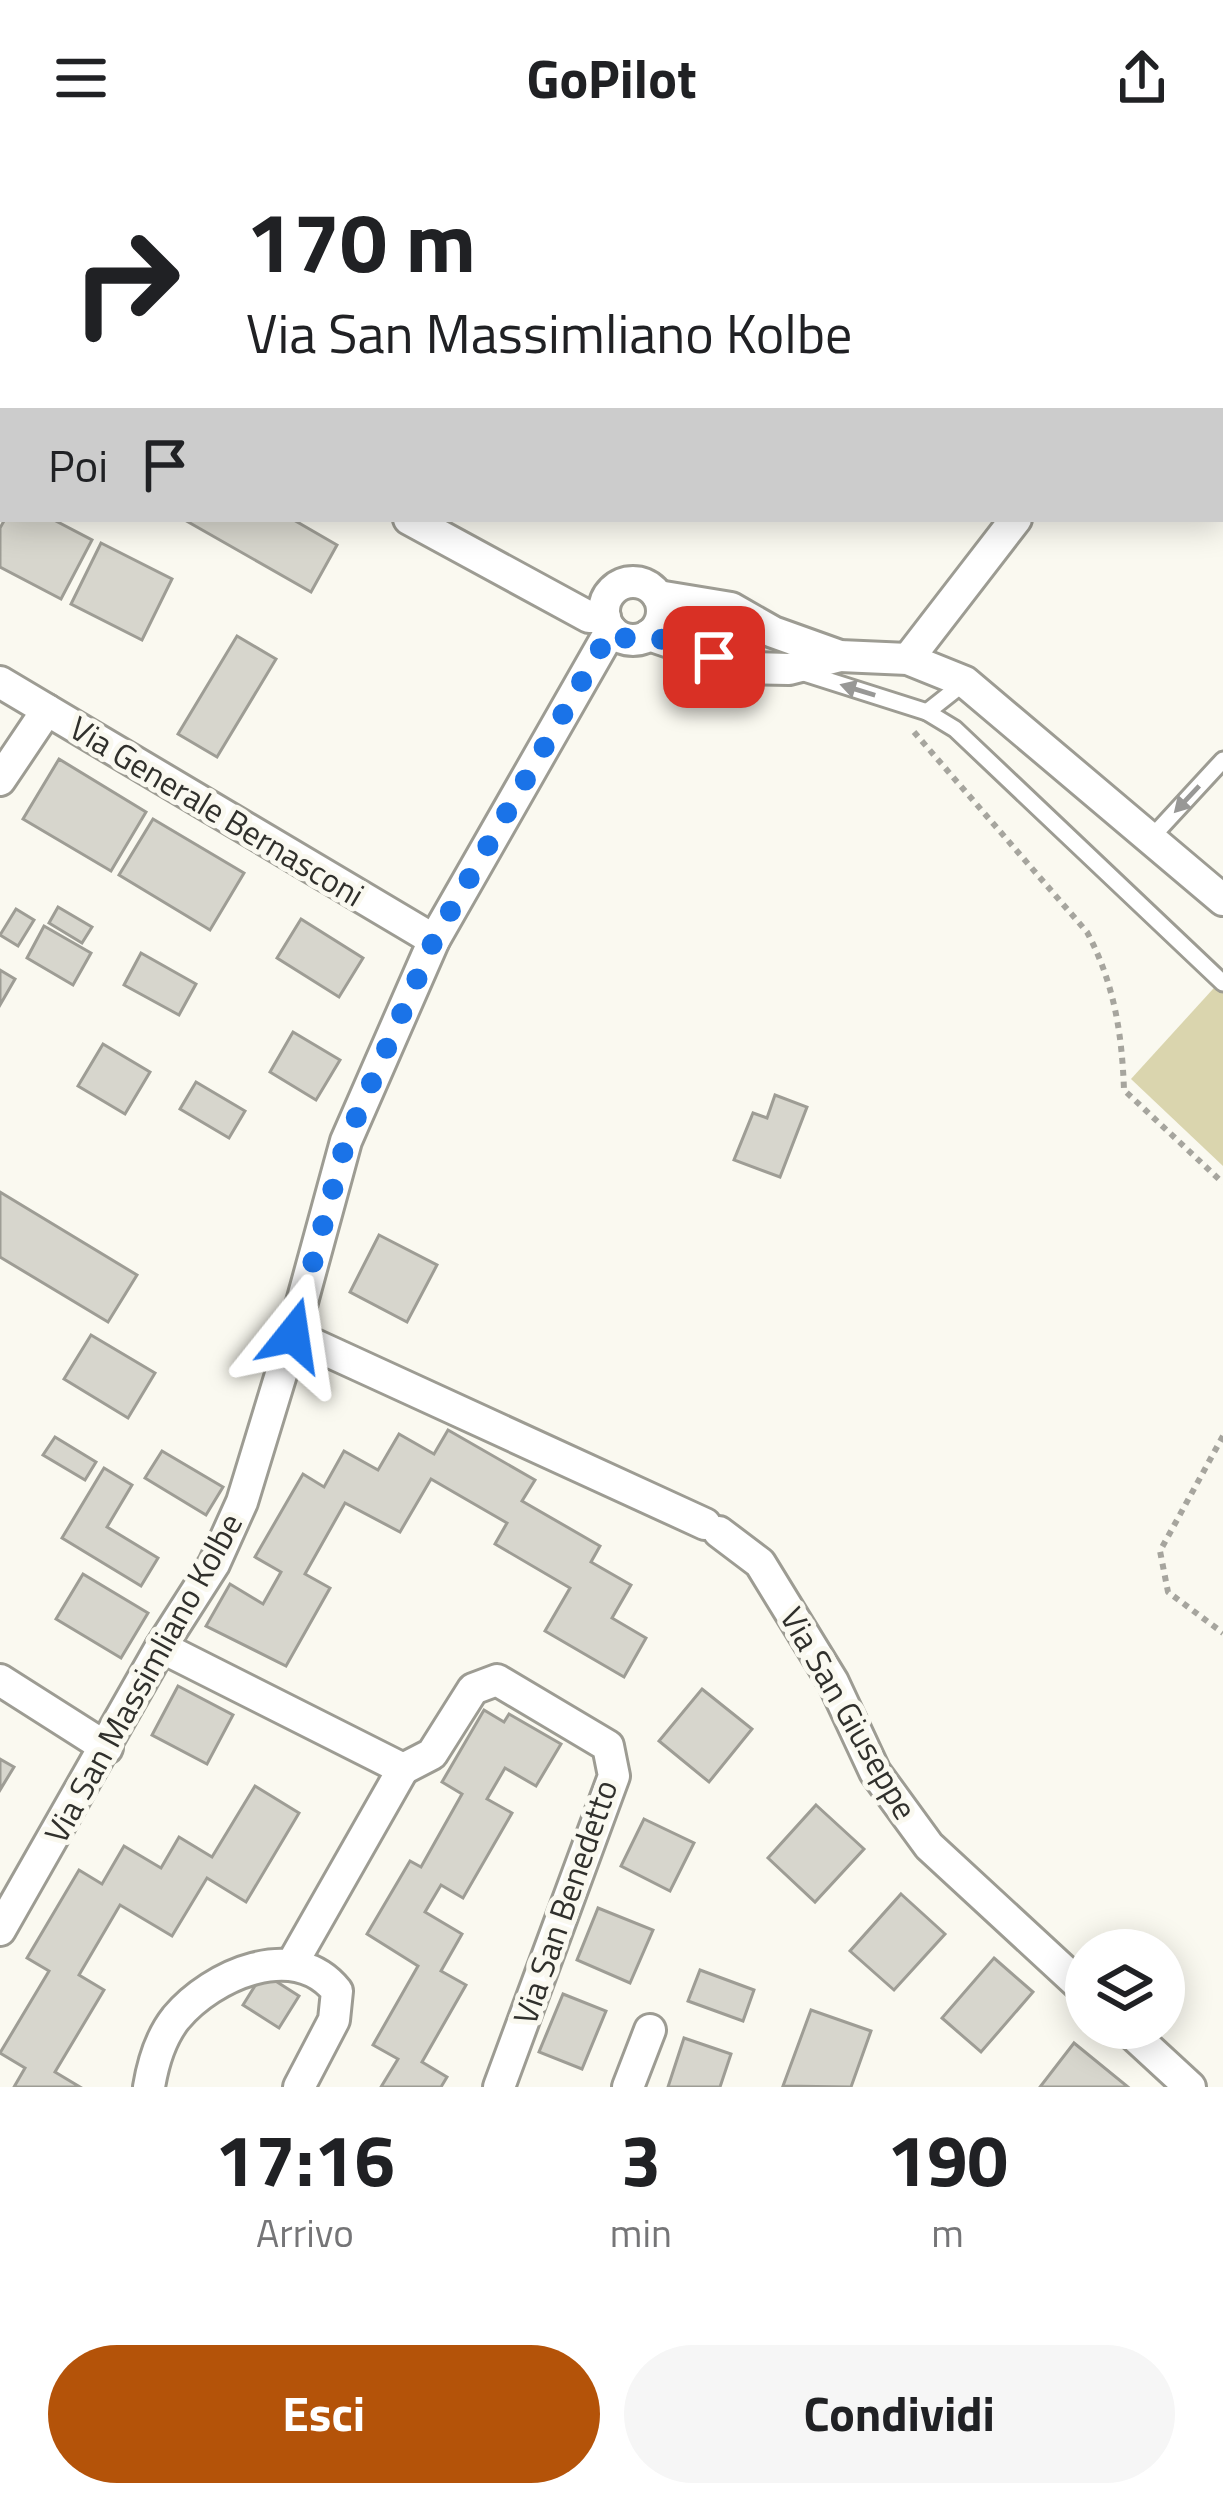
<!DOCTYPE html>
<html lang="it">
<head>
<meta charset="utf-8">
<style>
  :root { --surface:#fff; --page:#f6f6f6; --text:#202124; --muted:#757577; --accent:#b45309 }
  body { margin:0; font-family:"Titillium Web",sans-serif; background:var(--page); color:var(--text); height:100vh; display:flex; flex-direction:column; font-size:45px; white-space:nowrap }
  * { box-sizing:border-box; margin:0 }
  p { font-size:39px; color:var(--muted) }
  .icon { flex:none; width:66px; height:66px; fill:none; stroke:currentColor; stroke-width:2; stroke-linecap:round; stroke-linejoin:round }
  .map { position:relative; height:1931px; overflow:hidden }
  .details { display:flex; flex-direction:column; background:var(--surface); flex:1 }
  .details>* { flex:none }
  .banner { position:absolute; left:0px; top:0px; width:1224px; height:366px; box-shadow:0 6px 30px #0003; background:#fff; color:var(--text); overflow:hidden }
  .controls { position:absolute; left:1065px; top:1773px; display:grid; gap:24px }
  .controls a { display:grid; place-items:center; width:120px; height:120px; border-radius:50%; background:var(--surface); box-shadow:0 6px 30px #0003; font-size:60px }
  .pin { position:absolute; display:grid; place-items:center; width:102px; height:102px; color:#fff; margin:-51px; border-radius:24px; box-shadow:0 6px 18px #0006 }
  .me { position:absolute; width:132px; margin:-66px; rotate:15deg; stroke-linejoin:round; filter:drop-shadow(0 0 9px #0008) }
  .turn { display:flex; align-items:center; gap:42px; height:252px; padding:0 48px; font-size:54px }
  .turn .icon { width:156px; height:156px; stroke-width:2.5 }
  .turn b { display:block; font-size:84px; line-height:102px }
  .then { display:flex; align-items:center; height:114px; padding:0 48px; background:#0003; gap:24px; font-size:45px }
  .eta { display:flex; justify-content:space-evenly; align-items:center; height:204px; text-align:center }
  .eta b { font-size:72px; font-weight:700; line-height:84px }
  .button { display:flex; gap:24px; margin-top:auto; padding:24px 48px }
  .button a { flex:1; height:138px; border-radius:72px; background:var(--accent); color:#fff; font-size:48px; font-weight:700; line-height:138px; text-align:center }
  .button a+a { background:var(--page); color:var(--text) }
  header { display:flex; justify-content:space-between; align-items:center; height:156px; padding:0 48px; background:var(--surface); font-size:54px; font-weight:700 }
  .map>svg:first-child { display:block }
  .green { fill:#dad5ae }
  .building { fill:#d7d6cd; stroke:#9e9d95; stroke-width:3 }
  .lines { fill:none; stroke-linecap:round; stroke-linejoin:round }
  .lane-casing { stroke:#9d9c93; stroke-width:21 }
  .street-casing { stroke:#9d9c93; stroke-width:36 }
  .primary-casing { stroke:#d6d6d5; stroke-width:54 }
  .path { stroke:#a6a59e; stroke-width:6; stroke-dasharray:6 6; stroke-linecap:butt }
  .lane { stroke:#fff; stroke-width:15 }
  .street { stroke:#fff; stroke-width:30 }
  .primary { stroke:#c4bb83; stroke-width:48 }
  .oneway { fill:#989896 }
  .route { stroke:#1a73e8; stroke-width:21; stroke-dasharray:0 37.8 }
  .labels { text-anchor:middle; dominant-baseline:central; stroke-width:10; stroke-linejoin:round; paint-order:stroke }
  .street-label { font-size:33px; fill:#30302c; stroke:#faf9f0 }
</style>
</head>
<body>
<header><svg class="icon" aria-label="menu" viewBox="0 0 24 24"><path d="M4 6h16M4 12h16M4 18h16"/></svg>GoPilot<svg class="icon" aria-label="share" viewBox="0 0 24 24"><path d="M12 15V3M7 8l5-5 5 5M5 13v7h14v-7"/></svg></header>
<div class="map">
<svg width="1223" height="1931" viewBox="0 0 1223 1931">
  <rect width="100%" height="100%" fill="#faf9f0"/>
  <path class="green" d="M1223 822V1010L1131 923Z"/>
  <g class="building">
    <path d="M0 0H71L70 3Z"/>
    <path d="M132 0H204L130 3Z"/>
    <path d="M459 0H641L646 3H457Z"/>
    <path d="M0 192 3 194V260L0 259Z"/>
    <path d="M5 363H52L92 384 61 443 0 411V372Z"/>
    <path d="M183 363H292L337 389 311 436Z"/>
    <path d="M101 387 172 423 142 484 71 448Z"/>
    <path d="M237 480 276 503 217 601 178 578Z"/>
    <path d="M59 603 146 656 111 715 23 663Z"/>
    <path d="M153 663 244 717 210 774 119 719Z"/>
    <path d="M58 751 92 771 82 787 49 767Z"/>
    <path d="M16 753 34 764 18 790 0 779Z"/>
    <path d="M301 763 363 802 339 841 277 802Z"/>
    <path d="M44 770 91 797 73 829 27 802Z"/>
    <path d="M141 797 196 828 179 859 124 829Z"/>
    <path d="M0 814 15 823 0 849Z"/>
    <path d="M293 876 340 904 316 944 270 916Z"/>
    <path d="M103 888 150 916 125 958 78 930Z"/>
    <path d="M196 926 245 955 229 982 180 953Z"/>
    <path d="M775 939 807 951 780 1021 734 1004 753 957 767 962Z"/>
    <path d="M0 1036 137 1119 108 1166 0 1101Z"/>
    <path d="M379 1079 437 1109 407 1166 350 1136Z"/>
    <path d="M91 1179 155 1217 128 1262 64 1223Z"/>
    <path d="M448 1274 535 1324 522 1345 600 1390 591 1406 631 1429 612 1462 646 1482 624 1521 545 1475 570 1432 495 1388 507 1367 431 1323 400 1376 345 1347 305 1418 330 1432 286 1510 206 1470 230 1428 263 1448 281 1416 255 1401 303 1318 324 1331 344 1295 378 1314 399 1278 434 1298Z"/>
    <path d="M55 1281 96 1306 85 1324 43 1299Z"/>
    <path d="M162 1295 223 1331 206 1359 145 1322Z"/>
    <path d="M104 1312 132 1329 107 1371 158 1402 141 1430 62 1382Z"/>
    <path d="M83 1418 148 1457 121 1502 56 1463Z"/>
    <path d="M178 1530 233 1559 207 1608 152 1579Z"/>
    <path d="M702 1533 752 1573 709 1626 659 1585Z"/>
    <path d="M484 1554 504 1566 509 1558 561 1588 536 1630 505 1612 487 1643 512 1657 463 1742 441 1729 425 1756 462 1778 441 1815 466 1829 422 1906 447 1921 441 1931H381L398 1903 373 1889 418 1810 367 1778 410 1705 421 1711 462 1638 442 1626Z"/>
    <path d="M0 1603 14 1611 0 1634Z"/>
    <path d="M255 1630 299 1657 246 1746 207 1722 172 1780 120 1749 79 1819 104 1834 55 1916 80 1931H14L25 1912 0 1897 49 1815 27 1802 79 1714 102 1728 124 1690 161 1712 179 1681 212 1701Z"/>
    <path d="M816 1649 864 1693 815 1746 768 1702Z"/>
    <path d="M644 1663 694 1687 670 1735 621 1710Z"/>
    <path d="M901 1738 945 1778 894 1834 850 1795Z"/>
    <path d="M598 1752 653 1774 630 1827 577 1804Z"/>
    <path d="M994 1802 1033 1836 981 1896 942 1862Z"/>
    <path d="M700 1814 754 1834 743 1865 688 1845Z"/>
    <path d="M263 1817 299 1840 279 1872 243 1849Z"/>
    <path d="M563 1838 606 1855 582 1913 539 1896Z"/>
    <path d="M811 1854 871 1875 851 1931 783 1930Z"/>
    <path d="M684 1882 731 1898 720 1931H668Z"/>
    <path d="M1074 1887 1128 1931H1040Z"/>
  </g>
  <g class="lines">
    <g class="lane-casing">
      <g id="lane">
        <path d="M798 515 927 556"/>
        <path d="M965 526 927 556 955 573 1223 827"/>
        <path d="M1151 682 1223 604"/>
      </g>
    </g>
    <g class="street-casing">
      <g id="street">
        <path d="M0 140 3 142"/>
        <path d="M409 363 589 461H605"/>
        <circle cx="633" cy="455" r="29"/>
        <path d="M658 440 731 452 773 476 840 500 908 503 965 526 1223 744"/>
        <path d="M649 479 746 512 789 513 840 500"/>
        <path d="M908 503 1016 363"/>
        <path d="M0 526 434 784"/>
        <path d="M0 624 47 554"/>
        <path d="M293 1179 705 1368"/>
        <path d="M719 1376 760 1407 833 1526 875 1616 929 1690 1086 1835"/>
        <path d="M161 1491 403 1613 432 1598 473 1533 497 1524 608 1590 614 1620 499 1931"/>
        <path d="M0 1524 107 1592"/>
        <path d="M0 1774 161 1491 214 1408 242 1346 293 1179 346 985 434 784 611 474"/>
        <path d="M292 1808 403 1613"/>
        <path d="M1126 1872 1190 1931"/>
        <path d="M149 1931C153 1907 160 1882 176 1862 212 1819 295 1782 337 1835L334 1864 299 1931"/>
        <path d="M628 1931 650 1874"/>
      </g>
    </g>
    <g class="primary-casing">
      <g id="primary">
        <path d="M1153 0 1158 3"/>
        <path d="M1221 38 1223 39"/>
        <path d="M1221 117 1223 112"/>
        <path d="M1221 167 1223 173"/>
      </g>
    </g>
    <g class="path">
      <path d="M944 0 948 3"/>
      <path d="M398 3 400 0"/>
      <path d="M914 576 1087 776C1114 827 1122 877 1124 934L1223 1027"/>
      <path d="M1223 1280 1160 1395 1168 1436 1223 1477"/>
    </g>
    <use href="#lane" class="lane"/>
    <use href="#street" class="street"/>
    <use href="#primary" class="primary"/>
  </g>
  <defs><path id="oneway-solid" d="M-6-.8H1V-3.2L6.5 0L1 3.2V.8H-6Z" transform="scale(3)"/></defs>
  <g class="oneway">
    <use href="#oneway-solid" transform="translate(858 534) rotate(-163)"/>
    <use href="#oneway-solid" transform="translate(1187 643) rotate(133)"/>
  </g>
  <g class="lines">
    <path class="route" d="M293 1179 346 985 434 784 611 474 627 483 649 479 714 501"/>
  </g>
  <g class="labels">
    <g class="street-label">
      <text transform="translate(217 655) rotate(31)">Via Generale Bernasconi</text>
      <text transform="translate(143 1522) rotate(-61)">Via San Massimliano Kolbe</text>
      <text transform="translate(849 1557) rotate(60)">Via San Giuseppe</text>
      <text transform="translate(565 1746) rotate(-71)">Via San Benedetto</text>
    </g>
  </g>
</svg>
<div class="controls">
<a><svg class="icon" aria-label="layers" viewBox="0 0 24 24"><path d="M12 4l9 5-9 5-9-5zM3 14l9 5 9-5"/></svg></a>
</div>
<div class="pin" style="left:714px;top:501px;background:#d93025"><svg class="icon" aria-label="arrive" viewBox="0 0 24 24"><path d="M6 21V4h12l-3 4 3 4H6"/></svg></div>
<svg class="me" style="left:293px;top:1179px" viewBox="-20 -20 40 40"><path d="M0-17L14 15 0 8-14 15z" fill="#1a73e8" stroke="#fff" stroke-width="4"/></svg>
<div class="banner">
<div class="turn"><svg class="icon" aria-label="right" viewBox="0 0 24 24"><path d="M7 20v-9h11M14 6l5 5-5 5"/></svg><div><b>170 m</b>Via San Massimliano Kolbe</div></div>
<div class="then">Poi<svg class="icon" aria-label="arrive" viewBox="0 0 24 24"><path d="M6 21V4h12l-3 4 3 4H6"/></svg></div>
</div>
</div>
<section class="details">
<div class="eta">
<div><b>17:16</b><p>Arrivo</p></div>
<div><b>3</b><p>min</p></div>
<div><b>190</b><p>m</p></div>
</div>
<div class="button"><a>Esci</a><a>Condividi</a></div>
</section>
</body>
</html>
